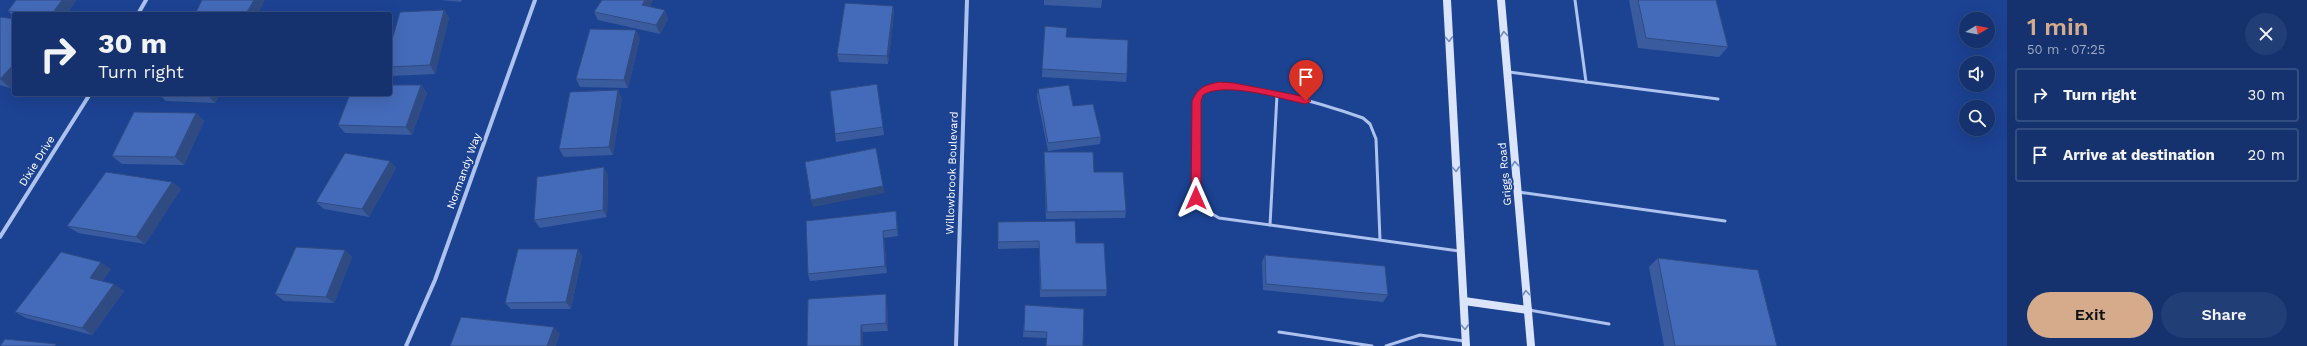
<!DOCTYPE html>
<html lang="en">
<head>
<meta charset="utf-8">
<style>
  :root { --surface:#15326e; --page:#223e76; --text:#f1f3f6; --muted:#9daac2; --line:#344d81; --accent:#d6ab8b }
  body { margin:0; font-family:"Work Sans",sans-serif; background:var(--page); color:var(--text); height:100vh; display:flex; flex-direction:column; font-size:15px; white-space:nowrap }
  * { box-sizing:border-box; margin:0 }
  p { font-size:13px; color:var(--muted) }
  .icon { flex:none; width:22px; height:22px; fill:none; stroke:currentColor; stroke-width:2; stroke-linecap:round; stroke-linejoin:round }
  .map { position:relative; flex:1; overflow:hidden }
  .panel { display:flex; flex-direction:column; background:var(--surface); width:300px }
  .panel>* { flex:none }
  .guide { position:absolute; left:12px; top:12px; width:380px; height:84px; border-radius:4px; box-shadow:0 4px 16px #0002,0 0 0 1px var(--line); background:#15326e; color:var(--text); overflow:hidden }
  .needle { width:26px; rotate:80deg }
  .buttons { position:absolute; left:1959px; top:12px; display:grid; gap:8px }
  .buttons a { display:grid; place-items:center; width:36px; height:36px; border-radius:50%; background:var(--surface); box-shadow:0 4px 16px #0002,0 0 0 1px var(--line); font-size:20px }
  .pin { position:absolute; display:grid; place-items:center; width:34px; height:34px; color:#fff; margin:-41px -17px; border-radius:50% 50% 50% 0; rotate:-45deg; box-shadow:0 0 4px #0007 }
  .pin .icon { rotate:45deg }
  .me { position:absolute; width:44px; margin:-22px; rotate:0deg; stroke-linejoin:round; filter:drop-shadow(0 0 3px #0008) }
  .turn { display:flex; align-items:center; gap:14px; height:84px; padding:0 20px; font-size:18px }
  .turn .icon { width:52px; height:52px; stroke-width:2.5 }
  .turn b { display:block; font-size:28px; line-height:34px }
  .round { display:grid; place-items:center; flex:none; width:42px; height:42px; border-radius:21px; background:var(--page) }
  .summary { display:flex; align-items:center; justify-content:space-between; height:68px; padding:0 20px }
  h1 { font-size:24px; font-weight:600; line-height:30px; color:var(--accent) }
  .action { display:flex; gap:8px; margin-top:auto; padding:8px 20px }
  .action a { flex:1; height:46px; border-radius:24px; background:var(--accent); color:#111; font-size:16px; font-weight:600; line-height:46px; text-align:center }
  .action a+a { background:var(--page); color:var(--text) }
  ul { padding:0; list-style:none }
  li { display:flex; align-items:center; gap:12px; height:54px; margin:0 8px 6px; padding:0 12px; border:2px solid var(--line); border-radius:4px }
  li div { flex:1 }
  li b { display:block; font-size:15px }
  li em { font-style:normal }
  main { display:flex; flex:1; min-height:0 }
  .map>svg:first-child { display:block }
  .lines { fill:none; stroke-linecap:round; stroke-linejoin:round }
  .service { stroke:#adc3ee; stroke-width:3 }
  .minor { stroke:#adc3ee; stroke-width:4 }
  .secondary { stroke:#dae4fa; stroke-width:8 }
  .wall { fill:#3a5c9f }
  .shaded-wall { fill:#304b82 }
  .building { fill:#446bb9; stroke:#304b82 }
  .oneway { stroke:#718bc1 }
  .route { fill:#e11d48; stroke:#92132f }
  .labels { text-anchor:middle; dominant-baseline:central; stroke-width:4; stroke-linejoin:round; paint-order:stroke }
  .street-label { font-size:11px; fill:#fff; stroke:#1c4292 }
</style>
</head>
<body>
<main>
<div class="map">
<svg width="2007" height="346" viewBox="0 0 2007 346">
  <rect width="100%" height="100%" fill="#1c4292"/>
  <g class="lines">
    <g class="service">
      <path d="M1575 0 1586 82"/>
      <path d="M1509 72 1718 99"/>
      <path d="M1518 192 1725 221"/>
      <path d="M1270 225 1277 95"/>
      <path d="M1380 240 1376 139 1370 124 1363 118C1332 107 1235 76 1205 89 1200 91 1198 97 1196 101V198L1204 209 1219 218 1459 251"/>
      <path d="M1529 310 1609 324"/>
      <path d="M1279 332 1372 346"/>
      <path d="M1386 346 1420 335 1464 341"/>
    </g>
    <g class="minor">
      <path d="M138 14 146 0"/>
      <path d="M0 237 90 94"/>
      <path d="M406 346 435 280 535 0"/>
      <path d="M956 346 967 0"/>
    </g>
    <g class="secondary">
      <path d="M1447 0 1466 346"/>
      <path d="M1501 0 1531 346"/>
      <path d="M1464 301 1528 310"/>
    </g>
  </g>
  <g class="wall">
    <path d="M16 0H76L67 14H14V17L8 11Z"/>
    <path d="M440 0H462L461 2Z"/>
    <path d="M602 0H653L649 7 668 18 660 34 598 20 594 12Z"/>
    <path d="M1044 0H1102L1101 8 1044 5Z"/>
    <path d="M1629 0H1716L1728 47 1719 57 1638 48Z"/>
    <path d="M893 6 894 14 888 64 839 62 837 54Z"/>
    <path d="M444 10 449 18 435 74 390 76V47Z"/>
    <path d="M0 18 14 19V83L10 88 0 85Z"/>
    <path d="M1045 26 1066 37 1127 74 1126 82 1042 77Z"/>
    <path d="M640 38 628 88 580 87 576 79Z"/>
    <path d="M877 84 884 135 836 142 835 134Z"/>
    <path d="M421 85 427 93 412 135 345 133 338 125Z"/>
    <path d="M1038 89 1073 106 1101 137 1100 144 1048 151 1037 97Z"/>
    <path d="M158 94H220L215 103 166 101Z"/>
    <path d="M622 98 613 155 564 157 559 149Z"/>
    <path d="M196 113 204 121 184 165 122 164 112 156Z"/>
    <path d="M1044 152 1094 172 1126 211 1125 218 1046 219 1044 160Z"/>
    <path d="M390 161 396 168 369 217 324 209 316 202Z"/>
    <path d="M608 175 607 217 540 228 534 220Z"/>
    <path d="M172 182 181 189 145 244 78 233 67 226Z"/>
    <path d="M897 219 898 236 884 238 887 273 810 281 808 274Z"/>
    <path d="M998 222 1076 243 1107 290 1106 296 1040 297 1039 248 998 249Z"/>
    <path d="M345 250 352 257 334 303 284 301 275 294Z"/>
    <path d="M1265 255 1388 295 1383 302 1263 290 1262 262Z"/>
    <path d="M582 256 571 309H511L505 303Z"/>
    <path d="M1658 258 1777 346H1664L1649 267Z"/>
    <path d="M111 269 102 281 124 291 92 335 26 318 15 312Z"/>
    <path d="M887 302 888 331 863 332 807 346Z"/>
    <path d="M1025 305 1084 309 1046 346V338L1023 337Z"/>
  </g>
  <g class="shaded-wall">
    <path d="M62 0H76L67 14H52Z"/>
    <path d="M254 0H265L258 14 247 12Z"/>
    <path d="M645 0H653L645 14 642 5Z"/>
    <path d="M893 6 894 14 888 64 887 56Z"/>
    <path d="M444 10 449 18 435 74 430 65Z"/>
    <path d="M665 10 668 18 660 34 656 25Z"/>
    <path d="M636 30 640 38 628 88 624 80Z"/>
    <path d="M14 64V83L10 88 0 79Z"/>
    <path d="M421 85 427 93 412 135 406 127Z"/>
    <path d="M618 90 622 98 613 155 609 147Z"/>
    <path d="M208 94H220L215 103 207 95Z"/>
    <path d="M196 113 204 121 184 165 175 157Z"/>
    <path d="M390 161 396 168 369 217 362 209Z"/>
    <path d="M604 167 608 175 607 217 603 210Z"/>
    <path d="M172 182 181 189 145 244 136 237Z"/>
    <path d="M883 186 885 193 813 207 811 200Z"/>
    <path d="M896 211 897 219 898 236 897 229Z"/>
    <path d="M883 231 884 238 887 273 885 266Z"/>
    <path d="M578 249 582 256 571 309 566 302Z"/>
    <path d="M345 250 352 257 334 303 326 297Z"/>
    <path d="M101 262 111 269 100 284 90 278Z"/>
    <path d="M114 284 124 291 92 335 82 328Z"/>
    <path d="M886 294 887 302 888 331 886 323Z"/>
    <path d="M861 325 863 332V346H861Z"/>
    <path d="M554 327 560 334 556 346H547Z"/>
  </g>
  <g class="building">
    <path d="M16 0H62L52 14 8 11Z"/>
    <path d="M202 0H254L247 12 270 13V14H195Z"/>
    <path d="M602 0H645L642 5 665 10 656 25 594 12Z"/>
    <path d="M1638 0H1716L1728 47 1646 38Z"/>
    <path d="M845 3 893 6 887 56 837 54Z"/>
    <path d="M444 10 430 65 390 67V47L400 12Z"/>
    <path d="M1 17 14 19V64L0 79V18Z"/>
    <path d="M1045 26 1067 28 1066 37 1128 40 1127 74 1042 69Z"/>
    <path d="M590 29 636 30 624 80 576 79Z"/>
    <path d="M877 84 883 127 835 134 830 91Z"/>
    <path d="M390 85H421L406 127 338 125 350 94H390Z"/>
    <path d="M1069 85 1073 106 1093 104 1101 137 1048 143 1038 89Z"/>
    <path d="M618 90 609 147 559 149 570 92Z"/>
    <path d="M182 94H208L207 95Z"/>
    <path d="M134 112 196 113 175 157 112 156Z"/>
    <path d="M876 148 883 186 811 200 805 162Z"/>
    <path d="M1044 152H1093L1094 172H1123L1126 211 1047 212Z"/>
    <path d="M345 153 390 161 362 209 316 202Z"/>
    <path d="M604 167 603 210 534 220 537 177Z"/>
    <path d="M106 172 172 182 136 237 67 226Z"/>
    <path d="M896 211 897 229 883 231 885 266 808 274 806 221Z"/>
    <path d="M1075 221 1076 243H1104L1107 290H1041L1039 241 998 242V222Z"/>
    <path d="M296 247 345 250 326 297 275 294Z"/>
    <path d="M518 249H578L566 302 505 303Z"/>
    <path d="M61 252 101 262 90 278 114 284 82 328 15 312Z"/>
    <path d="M1265 255 1385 266 1388 295 1266 284Z"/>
    <path d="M1658 258 1758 270 1777 346H1675Z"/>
    <path d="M886 294V323L861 325V346H807L808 299Z"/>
    <path d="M1025 305 1084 309 1083 346H1090H1046L1047 332 1024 331Z"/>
    <path d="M461 317 554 327 547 346H450Z"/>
    <path d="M5 339 56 344 55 346H0Z"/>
  </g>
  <defs><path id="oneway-chevron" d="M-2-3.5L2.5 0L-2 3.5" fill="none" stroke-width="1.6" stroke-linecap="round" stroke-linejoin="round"/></defs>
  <g class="oneway">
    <use href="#oneway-chevron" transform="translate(1504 34) rotate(-95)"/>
    <use href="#oneway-chevron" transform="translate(1449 39) rotate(87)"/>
    <use href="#oneway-chevron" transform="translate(1515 164) rotate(-95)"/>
    <use href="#oneway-chevron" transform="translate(1456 169) rotate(87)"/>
    <use href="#oneway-chevron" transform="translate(1526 293) rotate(-95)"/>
    <use href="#oneway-chevron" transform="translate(1465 327) rotate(87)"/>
  </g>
  <path class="route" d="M1219 82 1234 83 1306 97 1311 101 1306 104C1281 99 1225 81 1203 95L1201 101V198L1196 202 1191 198 1192 101C1198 87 1205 85 1219 82Z"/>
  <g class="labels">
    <g class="street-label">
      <text transform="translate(37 161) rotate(-58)">Dixie Drive</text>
      <text transform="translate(464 171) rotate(-70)">Normandy Way</text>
      <text transform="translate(952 173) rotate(-88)">Willowbrook Boulevard</text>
      <text transform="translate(1505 174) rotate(-95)">Griggs Road</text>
    </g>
  </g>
</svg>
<div class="buttons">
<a><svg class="needle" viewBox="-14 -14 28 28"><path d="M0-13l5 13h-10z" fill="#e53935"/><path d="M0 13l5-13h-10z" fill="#9daac2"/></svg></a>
<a><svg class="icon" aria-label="sound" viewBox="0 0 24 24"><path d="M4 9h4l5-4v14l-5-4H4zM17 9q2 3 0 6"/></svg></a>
<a><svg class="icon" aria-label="search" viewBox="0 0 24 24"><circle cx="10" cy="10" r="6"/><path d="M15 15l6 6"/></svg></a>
</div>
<div class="pin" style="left:1306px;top:101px;background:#d93025"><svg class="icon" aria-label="arrive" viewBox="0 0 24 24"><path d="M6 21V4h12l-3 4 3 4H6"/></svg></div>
<svg class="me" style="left:1196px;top:198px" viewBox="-20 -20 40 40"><path d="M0-17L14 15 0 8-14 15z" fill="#e11d48" stroke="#fff" stroke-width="4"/></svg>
<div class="guide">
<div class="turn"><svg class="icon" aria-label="right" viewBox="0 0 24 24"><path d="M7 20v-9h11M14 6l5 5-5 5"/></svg><div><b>30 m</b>Turn right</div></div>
</div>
</div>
<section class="panel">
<div class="summary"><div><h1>1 min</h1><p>50 m · 07:25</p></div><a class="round"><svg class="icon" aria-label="close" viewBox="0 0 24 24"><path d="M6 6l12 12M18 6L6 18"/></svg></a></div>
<ul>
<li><svg class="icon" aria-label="right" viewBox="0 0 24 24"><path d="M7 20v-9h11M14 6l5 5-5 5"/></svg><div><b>Turn right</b></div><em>30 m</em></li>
<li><svg class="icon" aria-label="arrive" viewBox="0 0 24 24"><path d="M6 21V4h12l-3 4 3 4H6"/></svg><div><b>Arrive at destination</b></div><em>20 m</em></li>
</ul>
<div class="action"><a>Exit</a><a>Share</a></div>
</section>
</main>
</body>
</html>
